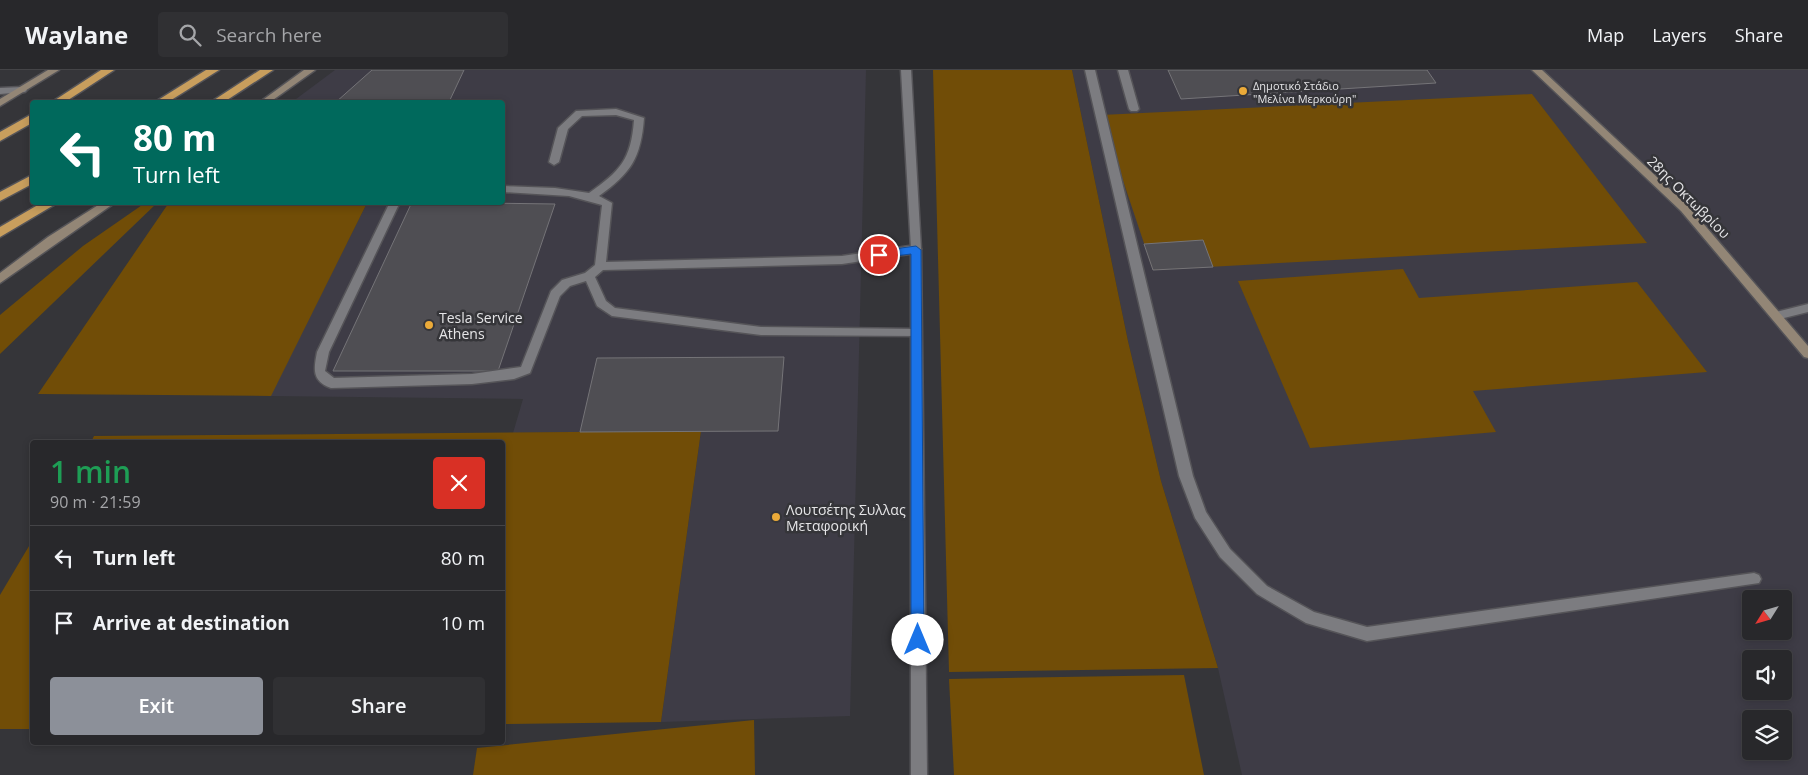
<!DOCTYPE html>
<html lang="en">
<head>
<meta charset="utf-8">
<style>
  :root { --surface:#28282b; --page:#303033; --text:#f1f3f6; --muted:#a5a6a9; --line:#444447; --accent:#8c9099 }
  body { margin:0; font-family:"Open Sans",sans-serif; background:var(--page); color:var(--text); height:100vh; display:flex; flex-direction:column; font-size:19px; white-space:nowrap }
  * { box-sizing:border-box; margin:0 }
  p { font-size:16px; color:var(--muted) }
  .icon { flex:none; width:28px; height:28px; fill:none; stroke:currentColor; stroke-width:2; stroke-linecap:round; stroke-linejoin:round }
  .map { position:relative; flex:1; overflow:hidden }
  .panel { position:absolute; left:30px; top:370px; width:475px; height:305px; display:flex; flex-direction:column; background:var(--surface); border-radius:5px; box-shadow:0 2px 8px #0003,0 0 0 1px var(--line) }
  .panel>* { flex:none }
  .hud { position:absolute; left:30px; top:30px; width:475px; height:105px; border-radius:5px; box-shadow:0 2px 8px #0003,0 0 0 1px var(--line); background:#00695c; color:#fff; overflow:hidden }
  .needle { width:32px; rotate:233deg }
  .controls { position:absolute; left:1742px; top:520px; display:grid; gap:10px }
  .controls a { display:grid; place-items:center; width:50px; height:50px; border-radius:5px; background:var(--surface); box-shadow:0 2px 8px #0003,0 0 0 1px var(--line); font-size:25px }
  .pin { position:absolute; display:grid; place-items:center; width:42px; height:42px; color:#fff; margin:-21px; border:2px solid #fff; border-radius:50%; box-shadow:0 1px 5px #0007 }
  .me { position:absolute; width:55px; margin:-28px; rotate:0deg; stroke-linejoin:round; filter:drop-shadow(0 0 4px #0008) }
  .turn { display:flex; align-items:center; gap:18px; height:105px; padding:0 20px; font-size:22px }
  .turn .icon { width:65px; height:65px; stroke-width:2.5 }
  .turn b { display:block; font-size:35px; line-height:42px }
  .round { display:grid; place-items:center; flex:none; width:52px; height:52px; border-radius:5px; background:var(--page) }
  .summary { display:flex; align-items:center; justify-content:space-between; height:85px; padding:0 20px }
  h1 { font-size:30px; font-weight:600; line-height:38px; color:#1e9e55 }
  .button { display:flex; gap:10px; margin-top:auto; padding:10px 20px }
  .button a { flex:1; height:58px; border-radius:5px; background:var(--accent); color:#fff; font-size:20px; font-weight:600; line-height:58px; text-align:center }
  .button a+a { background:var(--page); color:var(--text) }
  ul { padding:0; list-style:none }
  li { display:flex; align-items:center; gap:15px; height:65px; padding:0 20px; border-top:1px solid var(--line) }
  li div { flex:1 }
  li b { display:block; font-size:19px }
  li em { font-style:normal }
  header { display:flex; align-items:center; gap:30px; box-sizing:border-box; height:70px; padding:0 25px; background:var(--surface); border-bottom:1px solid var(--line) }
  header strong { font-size:24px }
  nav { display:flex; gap:28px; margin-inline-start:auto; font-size:18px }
  .search { width:350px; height:45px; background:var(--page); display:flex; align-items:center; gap:12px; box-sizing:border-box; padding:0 18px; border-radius:5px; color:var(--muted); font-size:19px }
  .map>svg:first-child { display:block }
  .built { fill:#3e3c46; fill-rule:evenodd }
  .green { fill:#714d07 }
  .building { fill:#4f4e53; stroke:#757478 }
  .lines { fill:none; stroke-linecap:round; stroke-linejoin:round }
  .lane-casing { stroke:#555458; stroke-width:3 }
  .street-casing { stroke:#555458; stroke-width:3 }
  .secondary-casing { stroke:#555458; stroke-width:3 }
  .highway-casing { stroke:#555458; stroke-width:3 }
  .lane { fill:#7c7c80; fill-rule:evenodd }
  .street { fill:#7c7c80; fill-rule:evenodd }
  .secondary { fill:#938676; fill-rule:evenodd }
  .highway { fill:#c89e5d; fill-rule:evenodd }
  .route { fill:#1a73e8; stroke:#114b97 }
  .poi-dot { fill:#ebaa39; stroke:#353539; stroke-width:2 }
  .labels { text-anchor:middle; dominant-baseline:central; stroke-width:5; stroke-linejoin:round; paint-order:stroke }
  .far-poi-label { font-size:11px; fill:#e5e5e7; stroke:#353539; text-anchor:start }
  .street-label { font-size:14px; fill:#e5e5e7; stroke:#353539 }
  .poi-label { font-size:14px; fill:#e5e5e7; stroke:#353539; text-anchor:start }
</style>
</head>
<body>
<header>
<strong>Waylane</strong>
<div class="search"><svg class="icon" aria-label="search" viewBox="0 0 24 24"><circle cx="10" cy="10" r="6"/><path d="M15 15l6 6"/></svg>Search here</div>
<nav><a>Map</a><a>Layers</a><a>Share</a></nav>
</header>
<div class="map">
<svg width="1808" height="705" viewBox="0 0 1808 705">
  <rect width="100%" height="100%" fill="#353539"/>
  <g class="built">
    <path d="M335 0H866L850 646 661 652 701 361 513 363 523 329 270 326 367 133 502 132V32H292Z"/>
    <path d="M1072 0H1808V705H1242L1218 598 1161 411 1128 271ZM1751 529H1784V561H1751ZM1751 589H1784V621H1751ZM1751 649H1784V681H1751Z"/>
  </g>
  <g class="green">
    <path d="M933 0H1072L1128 271 1161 411 1218 598 949 602Z"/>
    <path d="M1532 24 1647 173 1153 200 1101 45Z"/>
    <path d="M145 133H157L0 284V245L83 176Z"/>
    <path d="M168 134 366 135 271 326 38 324Z"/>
    <path d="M1403 199 1419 228 1637 212 1707 302 1473 321 1496 362 1310 378 1238 211Z"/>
    <path d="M701 361 661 652 503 654 502 372H91L94 366Z"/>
    <path d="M32 471V659H0V525Z"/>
    <path d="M1184 605 1204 705H954L949 609Z"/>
    <path d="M754 650 755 705H473L477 678Z"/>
  </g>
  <g class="building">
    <path d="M372 0H464L449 32H336Z"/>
    <path d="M1168 0H1427L1436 13 1181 29Z"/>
    <path d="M412 132 555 134 498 301H333Z"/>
    <path d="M1203 170 1213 197 1153 200 1144 174Z"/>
    <path d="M784 287 778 361 580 362 597 288Z"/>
  </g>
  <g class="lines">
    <g class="lane-casing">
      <g id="lane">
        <path d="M1085 0H1095L1193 406 1206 442 1230 479 1267 516 1314 542 1367 557 1754 503 1759 505 1761 509 1759 513 1367 571 1306 553 1257 524 1220 487 1195 448 1179 406Z"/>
        <path d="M1118 0H1128L1139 39 1137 41H1131L1129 39Z"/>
        <path d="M616 39 644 48C641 88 631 103 599 126L612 133 606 192 842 186 916 175 921 179 916 183 842 194 603 200 595 207 606 231 615 238 761 257 915 259 921 263 919 266 761 265 612 246 597 236 586 211 570 216 560 226 530 303 514 309 472 314 331 318C311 311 314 298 317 282L390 132H400L329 282 325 301 334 308 472 304 521 297 551 221 562 210 585 203 595 195 602 135 569 126 502 122V116L555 118 589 123C620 101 631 90 634 50L616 45 582 46 568 59 559 92 554 95 549 92 558 58 576 41Z"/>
        <path d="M1808 234V242L1776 250 1770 246 1772 243Z"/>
      </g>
    </g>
    <g class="street-casing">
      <g id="street">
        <path d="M901 0H911L921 179 927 705H911V179Z"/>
        <path d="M22 17 27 20 25 22 0 24V18Z"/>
      </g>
    </g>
    <g class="secondary-casing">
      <g id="secondary">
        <path d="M48 0H59L0 36V29Z"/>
        <path d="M304 0H315L270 32H260Z"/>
        <path d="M1532 0H1542L1689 137 1808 276V288L1804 287 1681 141Z"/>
        <path d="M103 132H116L0 213V203L48 167Z"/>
      </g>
    </g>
    <g class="highway-casing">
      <g id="highway">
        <path d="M101 0H114L65 32H52Z"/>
        <path d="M206 0H219L168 32H155Z"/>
        <path d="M260 0H273L224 32H211Z"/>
        <path d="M32 44V53L0 71V62Z"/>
        <path d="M32 105V114L0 131V122Z"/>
        <path d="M43 132H59L0 167V157Z"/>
      </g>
    </g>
    <use href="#lane" class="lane"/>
    <use href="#street" class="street"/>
    <use href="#secondary" class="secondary"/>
    <use href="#highway" class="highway"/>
  </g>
  <path class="route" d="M916 176 921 180 924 570 922 575 918 577 913 575 911 570V184L879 188 874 185 879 181Z"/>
  <g class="poi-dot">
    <circle cx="1243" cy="21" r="5"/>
    <circle cx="429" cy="255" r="5"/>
    <circle cx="776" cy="447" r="5"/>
  </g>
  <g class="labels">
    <g class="far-poi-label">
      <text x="1253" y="15">Δημοτικό Στάδιο<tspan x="1253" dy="13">"Μελίνα Μερκούρη"</tspan></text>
    </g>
    <g class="street-label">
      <text transform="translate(1689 127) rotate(45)">28ης Οκτωβρίου</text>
    </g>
    <g class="poi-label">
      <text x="439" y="247">Tesla Service<tspan x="439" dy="16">Athens</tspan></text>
      <text x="786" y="439">Λουτσέτης Συλλας<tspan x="786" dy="16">Μεταφορική</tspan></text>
    </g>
  </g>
</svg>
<div class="controls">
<a><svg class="needle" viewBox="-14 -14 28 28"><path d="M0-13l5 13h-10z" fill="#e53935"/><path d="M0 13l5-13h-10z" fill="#a5a6a9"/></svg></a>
<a><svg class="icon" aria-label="sound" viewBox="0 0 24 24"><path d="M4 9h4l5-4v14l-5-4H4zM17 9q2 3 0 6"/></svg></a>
<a><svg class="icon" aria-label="layers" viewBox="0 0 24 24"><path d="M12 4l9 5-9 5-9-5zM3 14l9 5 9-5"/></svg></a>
</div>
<div class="pin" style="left:879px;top:185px;background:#d93025"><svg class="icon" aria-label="arrive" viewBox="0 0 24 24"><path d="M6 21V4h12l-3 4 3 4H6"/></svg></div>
<svg class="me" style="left:918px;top:570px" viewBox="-20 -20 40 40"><circle r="19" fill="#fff"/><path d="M0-13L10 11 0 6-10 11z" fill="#1a73e8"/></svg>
<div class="hud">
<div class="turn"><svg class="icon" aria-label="left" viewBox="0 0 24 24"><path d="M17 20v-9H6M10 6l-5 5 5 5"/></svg><div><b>80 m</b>Turn left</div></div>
</div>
<section class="panel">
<div class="summary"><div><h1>1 min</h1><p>90 m · 21:59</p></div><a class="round" style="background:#d93025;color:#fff"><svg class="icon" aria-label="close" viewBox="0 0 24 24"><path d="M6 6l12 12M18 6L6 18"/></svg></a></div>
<ul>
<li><svg class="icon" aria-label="left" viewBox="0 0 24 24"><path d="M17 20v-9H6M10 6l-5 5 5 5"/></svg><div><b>Turn left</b></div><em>80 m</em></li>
<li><svg class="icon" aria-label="arrive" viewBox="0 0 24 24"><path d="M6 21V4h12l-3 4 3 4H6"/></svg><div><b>Arrive at destination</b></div><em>10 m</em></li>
</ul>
<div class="button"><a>Exit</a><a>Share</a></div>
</section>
</div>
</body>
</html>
